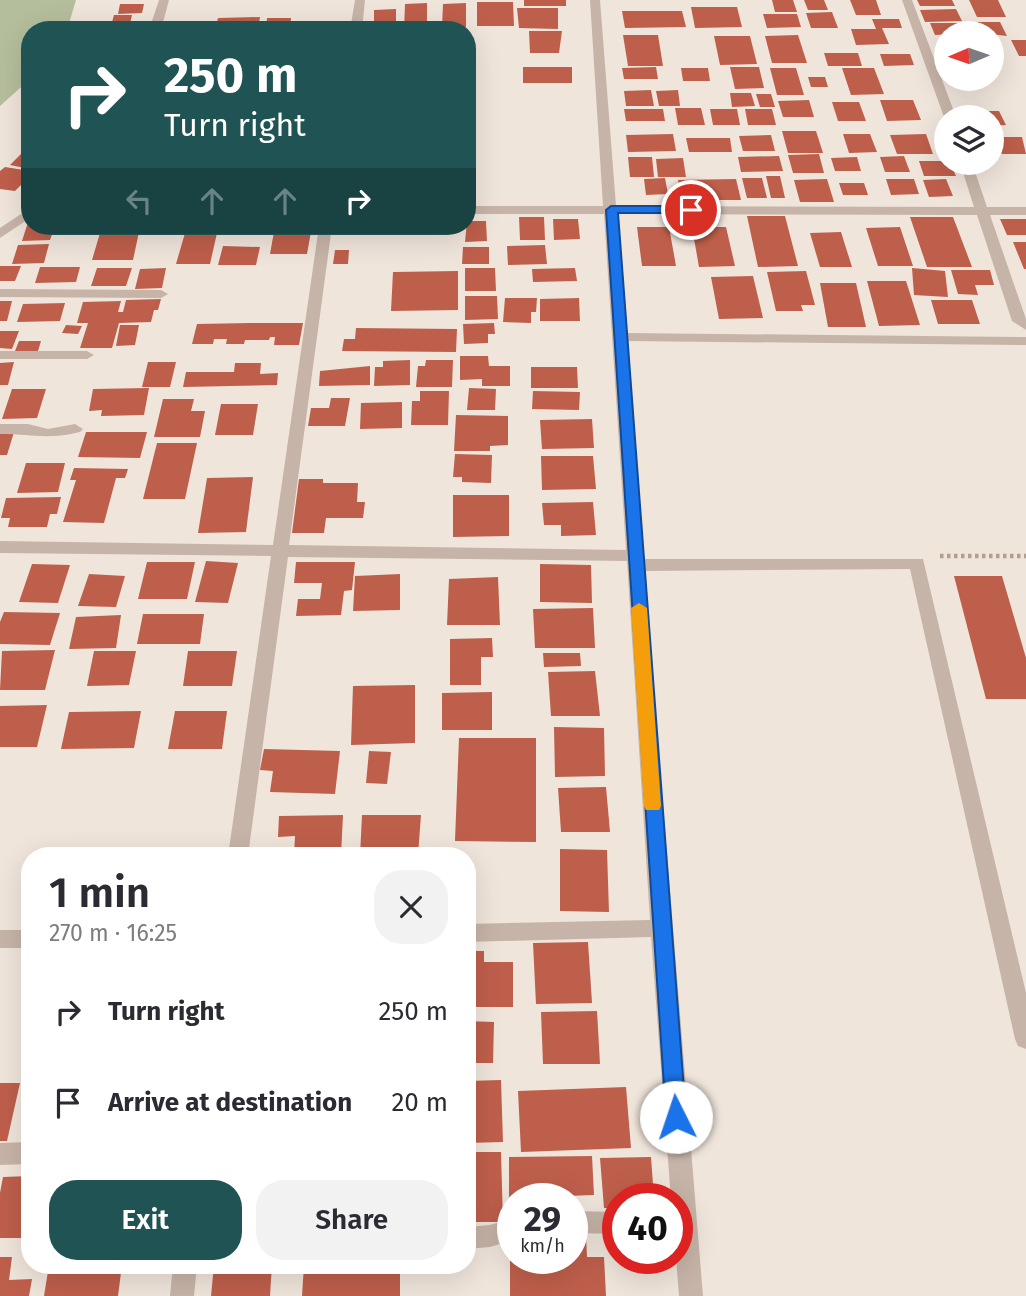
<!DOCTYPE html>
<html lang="en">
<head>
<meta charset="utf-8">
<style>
  :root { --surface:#fff; --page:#f2f2f3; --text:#2b2b33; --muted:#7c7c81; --accent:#205353 }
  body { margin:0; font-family:"Fira Sans",sans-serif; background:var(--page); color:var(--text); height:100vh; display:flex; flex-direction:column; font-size:26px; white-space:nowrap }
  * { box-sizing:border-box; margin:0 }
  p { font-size:23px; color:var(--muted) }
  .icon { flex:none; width:38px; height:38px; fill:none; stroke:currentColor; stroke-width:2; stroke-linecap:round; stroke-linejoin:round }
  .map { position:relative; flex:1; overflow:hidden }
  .details { position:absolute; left:21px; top:847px; width:455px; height:427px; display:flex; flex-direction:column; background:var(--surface); border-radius:28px; box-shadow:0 7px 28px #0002 }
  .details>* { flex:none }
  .top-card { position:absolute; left:21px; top:21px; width:455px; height:214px; border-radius:28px; box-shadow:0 7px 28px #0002; background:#205353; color:#fff; overflow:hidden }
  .needle { width:46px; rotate:268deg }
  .controls { position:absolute; left:934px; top:21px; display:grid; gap:14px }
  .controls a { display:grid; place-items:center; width:70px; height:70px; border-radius:50%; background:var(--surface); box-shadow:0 7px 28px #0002; font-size:35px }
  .speed { position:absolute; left:497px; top:1183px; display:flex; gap:14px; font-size:35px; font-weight:700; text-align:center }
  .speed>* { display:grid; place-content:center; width:91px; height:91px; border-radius:50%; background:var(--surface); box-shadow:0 7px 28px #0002; line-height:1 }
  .speed small { font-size:18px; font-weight:400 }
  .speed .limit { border:10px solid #d22; background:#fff; color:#111 }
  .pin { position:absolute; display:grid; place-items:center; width:60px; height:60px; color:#fff; margin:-30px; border:4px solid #fff; border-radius:50%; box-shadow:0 2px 7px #0007 }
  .me { position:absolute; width:77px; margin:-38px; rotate:356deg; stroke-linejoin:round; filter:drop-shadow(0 0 5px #0008) }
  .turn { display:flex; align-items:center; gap:24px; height:147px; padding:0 28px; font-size:32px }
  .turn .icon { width:91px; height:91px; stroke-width:2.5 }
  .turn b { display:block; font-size:49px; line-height:60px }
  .lanes { display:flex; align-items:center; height:66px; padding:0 28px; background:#0003; justify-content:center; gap:35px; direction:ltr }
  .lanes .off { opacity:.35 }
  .round { display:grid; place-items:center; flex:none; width:74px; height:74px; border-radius:28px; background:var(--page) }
  .overview { display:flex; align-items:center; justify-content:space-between; height:119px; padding:0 28px }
  h1 { font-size:42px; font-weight:600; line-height:52px }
  .action { display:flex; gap:14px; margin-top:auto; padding:14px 28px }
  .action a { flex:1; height:80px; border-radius:28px; background:var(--accent); color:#fff; font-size:28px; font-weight:600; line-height:80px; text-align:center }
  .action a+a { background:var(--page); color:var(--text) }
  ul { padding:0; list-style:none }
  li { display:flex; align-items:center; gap:21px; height:91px; padding:0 28px }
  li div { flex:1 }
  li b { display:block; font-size:26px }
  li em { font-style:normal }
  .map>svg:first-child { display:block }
  .green { fill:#b5be9c }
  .building { fill:#be5f4b }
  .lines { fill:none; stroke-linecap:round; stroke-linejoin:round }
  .path { stroke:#b39e92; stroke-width:4.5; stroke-dasharray:3.5 3.5; stroke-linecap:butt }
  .minor { fill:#c7b4a8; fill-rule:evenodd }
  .route { fill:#1a73e8; stroke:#114b97; stroke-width:2 }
  .slow { fill:#f59e0b }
</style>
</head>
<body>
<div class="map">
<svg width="1026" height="1296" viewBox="0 0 1026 1296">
  <rect width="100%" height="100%" fill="#f0e5db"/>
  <path class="green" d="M0 0H76L67 30H30V79L0 106Z"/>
  <g class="building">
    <rect x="524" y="0" width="42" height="6"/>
    <path d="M772 0H793L797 12H775Z"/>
    <path d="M804 0H824L828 10H808Z"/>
    <path d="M850 0H876L881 15H856Z"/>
    <path d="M917 0H952L955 6H920Z"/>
    <path d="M969 0H998L1006 17H977Z"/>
    <path d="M477 2H513L514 26H477Z"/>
    <path d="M427 3V27L404 30 405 4Z"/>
    <path d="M466 3V27H442L443 4Z"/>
    <path d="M120 4H144L142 13 118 14Z"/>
    <path d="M691 7H737L742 27 695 28Z"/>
    <path d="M517 8H558V29L519 28Z"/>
    <path d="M396 9V25L374 26V10Z"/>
    <path d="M956 9 962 21 925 22 920 10Z"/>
    <path d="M622 11H682L686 27 625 28Z"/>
    <path d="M832 12 838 28H811L806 13Z"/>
    <path d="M763 14H797L801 27 767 28Z"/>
    <path d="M114 15H132L129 28 110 29Z"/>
    <path d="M260 17 258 29H215L218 18Z"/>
    <path d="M267 18H291L290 30H266Z"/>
    <path d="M872 19H899L902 28H882L889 44 856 45 851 29H876Z"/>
    <path d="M977 22H1000L1007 36 982 33Z"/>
    <path d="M930 23H963L968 33 935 35Z"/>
    <path d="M529 31H562L559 53H530Z"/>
    <path d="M623 35H658L663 66H628Z"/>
    <path d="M798 35 807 63H772L765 36Z"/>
    <path d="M714 36H750L757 64 720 65Z"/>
    <path d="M1011 40H1026V56H1019Z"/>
    <path d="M824 53H858L862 66H828Z"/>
    <path d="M880 54H910L914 65 884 66Z"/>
    <rect x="523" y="67" width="49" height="16"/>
    <path d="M656 67 658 79H624L622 68Z"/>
    <path d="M730 67H759L764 88 735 89Z"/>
    <path d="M681 68H708L710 81H683Z"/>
    <path d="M770 68H796L804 95H777Z"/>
    <path d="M842 68H874L884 94 851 95Z"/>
    <path d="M808 77H825L828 87H811Z"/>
    <path d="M651 90 654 106H626L624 91Z"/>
    <path d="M678 90 680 106H659L656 91Z"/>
    <path d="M730 93H751L755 106 732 107Z"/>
    <path d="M756 94H771L775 107H760Z"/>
    <path d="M809 100 814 117H783L778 101Z"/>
    <path d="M880 100H913L921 120 887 121Z"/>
    <path d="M832 102H859L866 121H838Z"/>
    <path d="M675 108H701L705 125H678Z"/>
    <path d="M624 109H663L665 121H626Z"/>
    <path d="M710 109H737L740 125H713Z"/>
    <path d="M745 109H772L776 125H748Z"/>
    <path d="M967 111H999L1006 125 992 126V117H970Z"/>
    <path d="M782 131H816L823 153H788Z"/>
    <path d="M673 134 676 151 628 152 626 135Z"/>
    <path d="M843 134H870L877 152 849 153Z"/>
    <path d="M926 134 933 154H897L890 135Z"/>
    <path d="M771 135 775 151H743L739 136Z"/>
    <path d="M992 137H1022L1026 154H992Z"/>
    <path d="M686 138H730L732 152H689Z"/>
    <path d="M30 145V169L10 165Z"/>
    <path d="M819 154 824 173H793L788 155Z"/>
    <path d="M779 156 783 171 741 172 738 157Z"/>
    <path d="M904 156 910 172H885L880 157Z"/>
    <path d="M628 157H652L654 177H630Z"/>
    <path d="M857 157 861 171H835L831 158Z"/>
    <path d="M683 158 686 177H658L656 159Z"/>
    <path d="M919 161H947L950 163 956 176H924Z"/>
    <path d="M5 167 30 171V176L15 191 0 189V171Z"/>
    <path d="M766 176H780L785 198H771Z"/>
    <path d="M665 178 668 194 646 195 644 179Z"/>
    <path d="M742 178H762L767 198H747Z"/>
    <path d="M736 179 741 200H682L678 180Z"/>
    <path d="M827 179 834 202H800L794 180Z"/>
    <path d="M886 179H914L919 194 891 195Z"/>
    <path d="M946 179 953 196 929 197 923 180Z"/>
    <path d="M839 183H864L868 195H843Z"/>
    <path d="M747 216H785L798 266 758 267Z"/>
    <path d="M519 217H544L545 240H520Z"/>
    <path d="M910 217H953L972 267H927Z"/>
    <path d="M29 219 30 226H55L50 240 22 241Z"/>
    <path d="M553 219H578L580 239 554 240Z"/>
    <path d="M1000 219H1026V235H1007Z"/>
    <path d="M467 221H486L487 241 465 242Z"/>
    <path d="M275 226H312L307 254H270Z"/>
    <path d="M637 227H669L676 266H642Z"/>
    <path d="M692 227H726L735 266 699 267Z"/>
    <path d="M900 227 913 266H878L866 228Z"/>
    <path d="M139 232 133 260H92L100 233Z"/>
    <path d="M841 232 852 267H820L810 233Z"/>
    <path d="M185 233H217L210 264H176Z"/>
    <path d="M1013 242H1026V269H1024Z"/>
    <path d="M49 244 44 263 12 264 18 245Z"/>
    <path d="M545 245 547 264 508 265 507 246Z"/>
    <path d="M223 246 260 247 256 265H218Z"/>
    <path d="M463 247H489V264H462Z"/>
    <path d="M335 250H349L348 264H333Z"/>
    <path d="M0 266H21L15 281H0Z"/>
    <path d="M40 267H80L76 282 35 283Z"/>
    <path d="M97 268H132L126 286H91Z"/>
    <path d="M166 268 162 288 135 289 140 269Z"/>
    <path d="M465 268H495L496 291H465Z"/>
    <path d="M575 268 577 281 533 282 532 269Z"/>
    <path d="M912 268 945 271 948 297 914 295Z"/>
    <path d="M951 270H990L994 285H975L978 295 958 294Z"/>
    <path d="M458 271V310L391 311 393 272Z"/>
    <path d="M806 271 815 305H801L803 311H776L767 272Z"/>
    <path d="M753 276 763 318 719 319 711 277Z"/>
    <path d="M867 281H906L920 325 879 326Z"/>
    <path d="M820 283H856L866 327H828Z"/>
    <path d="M465 296H497L498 319 465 320Z"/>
    <path d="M505 298H537L536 312H531V323L503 322Z"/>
    <path d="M579 298 580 321H540V299Z"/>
    <path d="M161 299 158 310H154L151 322 119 323 112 348H80L88 323H77L83 302 121 301 118 312H123L126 300Z"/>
    <path d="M931 300H972L980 324H938Z"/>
    <path d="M0 301H12L7 321H0Z"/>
    <path d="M65 303 60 321 17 322 23 304Z"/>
    <path d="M249 323H303L299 345H274L275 337H270L269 340H245L244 344H226L227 339H214L213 344H192L197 324Z"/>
    <path d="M494 323 495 334H488V343L464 344 463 324Z"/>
    <path d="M66 325 82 326 78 334 62 333Z"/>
    <path d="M120 325H139L135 345 116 346Z"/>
    <path d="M356 328 457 329 456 352 342 351 344 339H355Z"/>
    <path d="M0 331H19L12 349 0 348Z"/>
    <path d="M19 341H41L38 351H15Z"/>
    <path d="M460 356H488L489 366H510V386H482V379L460 380Z"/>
    <path d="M410 360V385L374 386 375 367H383V361Z"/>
    <path d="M426 360H453L452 387H416L418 366H425Z"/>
    <path d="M14 362 8 385H0V363Z"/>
    <path d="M148 362H176L170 387H142Z"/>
    <path d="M235 363H261L260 374 278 373 277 385 183 387 186 372H234Z"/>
    <path d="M370 366V385L319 386 320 371Z"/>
    <path d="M531 367H577L578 388H531Z"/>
    <path d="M149 388 144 415 101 416 102 410 89 411 93 389Z"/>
    <path d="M469 388 496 389 495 410H467Z"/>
    <path d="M12 389H46L37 418 2 419Z"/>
    <path d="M420 391H449L448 425H411L412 401H420Z"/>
    <path d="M533 391 580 392 579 410 532 409Z"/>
    <path d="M331 398H350L345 426H308L311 408H329Z"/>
    <path d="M163 399H194L191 411H205L200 437H154Z"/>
    <path d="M402 402V428L360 429 361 403Z"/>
    <path d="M221 404H258L253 435H215Z"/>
    <path d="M456 415 508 416V445L490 446V451H454Z"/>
    <path d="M592 419 594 448 542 449 540 420Z"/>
    <path d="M0 432H14L7 455H0Z"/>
    <path d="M86 432H147L140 458 78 457Z"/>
    <path d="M157 443H197L185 499H143Z"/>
    <path d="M455 454 492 455 491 483 462 482V477H453Z"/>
    <path d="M541 456H593L596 489 542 490Z"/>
    <path d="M26 463H65L58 492 17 493Z"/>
    <path d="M74 468 128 469 125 478H116L104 523 63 522 76 480H70Z"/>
    <path d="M253 477 246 532 198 533 207 478Z"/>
    <path d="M299 479H323V483H358L357 502H365L363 518H326L324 533H292Z"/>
    <path d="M453 495H509V536L453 537Z"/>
    <path d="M61 497 57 514H50L47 527H8L10 518H1L6 498Z"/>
    <path d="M593 502 596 535 561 536V525H544L542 503Z"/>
    <path d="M206 561 238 563 228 603 195 602Z"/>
    <path d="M147 562H195L187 599H138Z"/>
    <path d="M296 562H355L352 590 344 591 341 615 296 616 298 599H320L322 583H294Z"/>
    <path d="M32 564 70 565 58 603 19 602Z"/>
    <path d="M540 564 591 565 592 603 540 602Z"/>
    <path d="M89 574 125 576 116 607 78 606Z"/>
    <path d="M400 574V610L353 611 355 576Z"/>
    <path d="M954 576H1002L1026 658V699H986Z"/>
    <path d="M498 577 500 625H447L449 579Z"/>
    <path d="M593 608 595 648H535L533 609Z"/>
    <path d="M4 612 60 613 50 645 0 644V622Z"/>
    <path d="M143 614H204L200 644H137Z"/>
    <path d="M121 615 116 648 69 649 76 617Z"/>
    <path d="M492 638 493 657H481V685H450V639Z"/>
    <path d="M55 650 45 690H0L2 651Z"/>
    <path d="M94 651H136L129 685 87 686Z"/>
    <path d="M188 651H237L232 686H183Z"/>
    <path d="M543 653H580L581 666 544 667Z"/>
    <path d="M595 671 600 716H551L548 672Z"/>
    <path d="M415 685V743L351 745 353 686Z"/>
    <path d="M492 692V730H442V693Z"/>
    <path d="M47 705 37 747H0V706Z"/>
    <path d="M141 711 134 748 61 749 69 712Z"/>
    <path d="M175 711H227L222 749H168Z"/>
    <path d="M554 727 604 728 605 776 555 777Z"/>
    <path d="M459 738H536V842L455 841Z"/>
    <path d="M264 749 340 751 335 794 270 792 273 771 260 770Z"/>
    <path d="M369 751 391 752 387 784 366 783Z"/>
    <path d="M606 787 610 832H561L558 788Z"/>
    <path d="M343 815 341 856H294L295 836 278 837 279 816Z"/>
    <path d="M362 815H421L418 855 360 856Z"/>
    <path d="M560 849 607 850 609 912 560 911Z"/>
    <path d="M588 942 592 1003 536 1004 533 943Z"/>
    <path d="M467 951H484V962H513V1007H467Z"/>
    <path d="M597 1011 600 1064H543L541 1012Z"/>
    <path d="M467 1021 494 1022 493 1063H467Z"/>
    <path d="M501 1080 503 1142 467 1143V1081Z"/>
    <path d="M0 1083H20L7 1141H0Z"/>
    <path d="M626 1087 631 1148 521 1152 518 1091Z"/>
    <path d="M467 1152H501L503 1222H467Z"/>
    <path d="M592 1156 594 1195 509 1198V1157Z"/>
    <path d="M651 1157 654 1198 618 1199V1208H604L600 1158Z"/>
    <path d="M30 1176V1238H0V1193L3 1177Z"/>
    <path d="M572 1235H586L587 1257H604L606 1296H510V1236H513V1258H572Z"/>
    <path d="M0 1257H12L9 1280 32 1279 29 1296H0Z"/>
    <path d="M49 1265H122L118 1296H44Z"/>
    <path d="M214 1265H272L270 1296H211Z"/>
    <path d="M304 1265H400V1296H302Z"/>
  </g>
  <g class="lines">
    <path class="path" d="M940 556H1026"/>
    <g class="minor">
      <path d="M159 0H169L161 30H149Z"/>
      <path d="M355 0H365L362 30H350Z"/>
      <path d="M590 0H600L616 206 974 207 960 163H972L987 207H1026V215H990L1026 319V330L1012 321 977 215 617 214 626 333 1026 337V345L626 341 643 559H923L1026 993V1049L1018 1046 1015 1039 910 569 644 571 703 1296H679L676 1258 677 1199H671L651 937 467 942V924L650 920 627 561 288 557 248 856H228L271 556 0 553V541L273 545 319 226H332L289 545 626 550 604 214H467V206H603Z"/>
      <path d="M902 0H912L956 117H947V120L944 117Z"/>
      <path d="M30 208V218L0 238V228Z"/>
      <path d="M0 289 161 290 168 294 161 298 0 297Z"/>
      <path d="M0 351H87L94 355 87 359H0Z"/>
      <path d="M0 424H28L48 429 75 424 83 429 80 432C49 440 31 434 0 434Z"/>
      <rect x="0" y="930" width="30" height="18"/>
      <path d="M30 1142V1164L0 1165V1143Z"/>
      <path d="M572 1211 618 1212V1234L572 1233Z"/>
      <path d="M513 1218V1240L490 1247 467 1249V1227L490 1225Z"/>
      <path d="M173 1265H197L194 1296H170Z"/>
    </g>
  </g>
  <path class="route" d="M691 206 695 207V213H618L686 1117 683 1124 676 1127 669 1124 666 1117 606 210 611 206Z"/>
  <path class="slow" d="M639 603 647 608 661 806 659 810H646L644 806 631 608Z"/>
</svg>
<div class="controls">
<a><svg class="needle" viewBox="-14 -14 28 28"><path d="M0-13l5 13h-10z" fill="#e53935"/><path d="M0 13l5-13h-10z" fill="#7c7c81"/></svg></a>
<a><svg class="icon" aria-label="layers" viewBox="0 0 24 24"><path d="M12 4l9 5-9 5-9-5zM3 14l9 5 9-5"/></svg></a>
</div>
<div class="speed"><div>29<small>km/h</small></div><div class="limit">40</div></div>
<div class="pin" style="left:691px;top:210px;background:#d93025"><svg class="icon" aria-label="arrive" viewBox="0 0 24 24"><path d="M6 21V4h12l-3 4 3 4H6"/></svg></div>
<svg class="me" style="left:676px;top:1117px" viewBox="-20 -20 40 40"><circle r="19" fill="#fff"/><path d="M0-13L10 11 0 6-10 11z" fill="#1a73e8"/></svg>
<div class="top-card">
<div class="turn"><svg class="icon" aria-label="right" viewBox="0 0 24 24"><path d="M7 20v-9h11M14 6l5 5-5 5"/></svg><div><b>250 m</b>Turn right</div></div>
<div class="lanes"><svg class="icon off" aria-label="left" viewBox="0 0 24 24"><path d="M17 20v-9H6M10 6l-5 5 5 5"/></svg><svg class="icon off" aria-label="ahead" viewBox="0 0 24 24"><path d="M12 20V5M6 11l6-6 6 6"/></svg><svg class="icon off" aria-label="ahead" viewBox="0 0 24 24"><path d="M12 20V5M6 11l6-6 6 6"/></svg><svg class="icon" aria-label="right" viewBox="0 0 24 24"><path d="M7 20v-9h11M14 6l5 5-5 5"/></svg></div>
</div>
<section class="details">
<div class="overview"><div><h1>1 min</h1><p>270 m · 16:25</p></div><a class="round"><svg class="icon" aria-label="close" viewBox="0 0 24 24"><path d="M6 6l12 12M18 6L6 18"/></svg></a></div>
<ul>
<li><svg class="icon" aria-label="right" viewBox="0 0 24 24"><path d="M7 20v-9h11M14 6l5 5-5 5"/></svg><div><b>Turn right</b></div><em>250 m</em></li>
<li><svg class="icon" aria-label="arrive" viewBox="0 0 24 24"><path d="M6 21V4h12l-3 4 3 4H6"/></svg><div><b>Arrive at destination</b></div><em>20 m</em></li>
</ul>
<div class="action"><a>Exit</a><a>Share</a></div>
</section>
</div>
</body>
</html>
